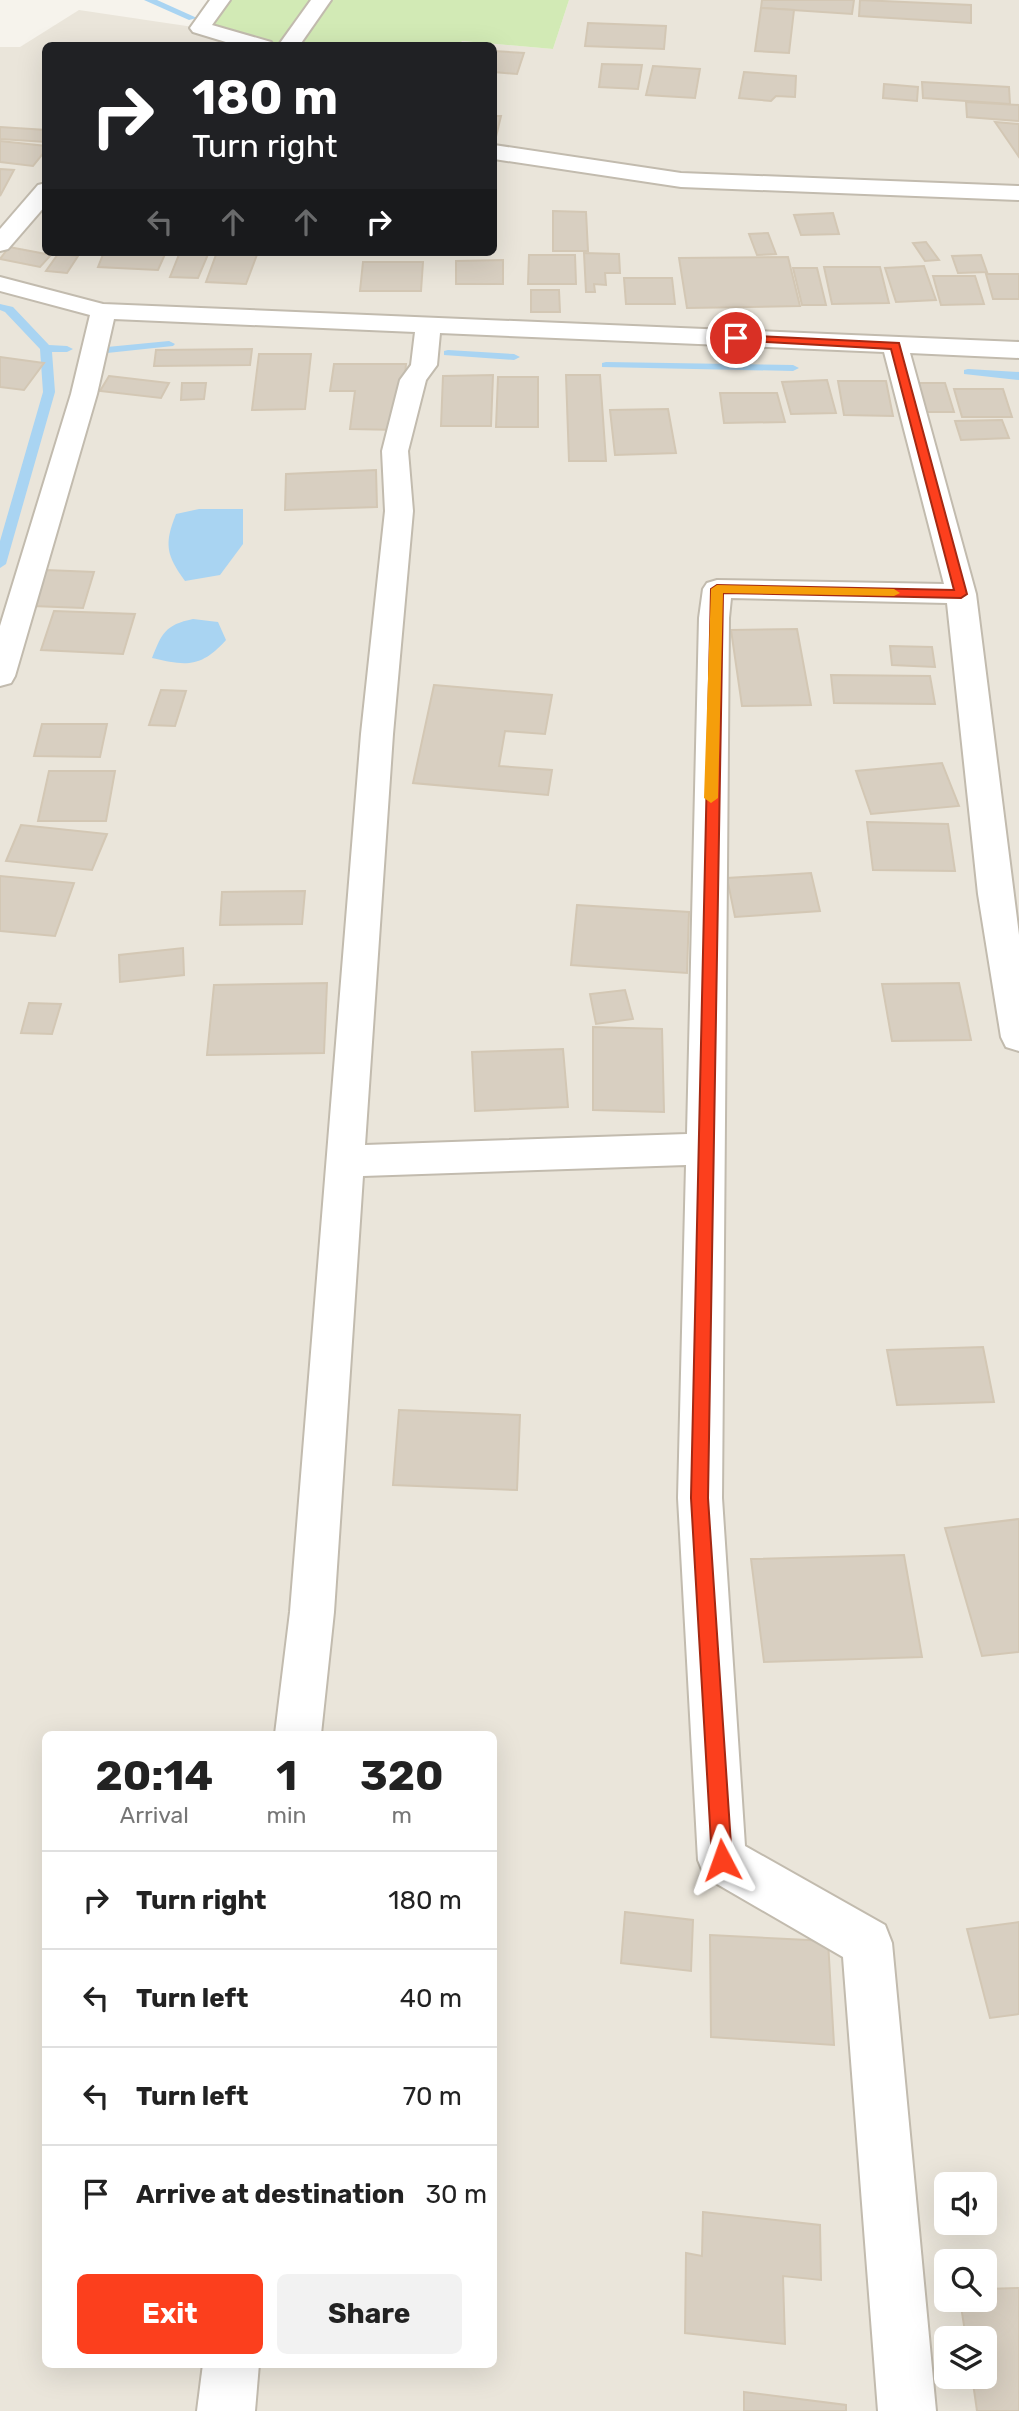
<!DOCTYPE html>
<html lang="en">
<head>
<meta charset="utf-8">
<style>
  :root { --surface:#fff; --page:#f2f2f2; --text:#222; --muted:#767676; --line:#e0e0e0; --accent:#fc3f1d }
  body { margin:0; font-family:Rubik,sans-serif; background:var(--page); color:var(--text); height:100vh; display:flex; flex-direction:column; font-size:26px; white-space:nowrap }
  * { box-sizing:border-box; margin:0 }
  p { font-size:23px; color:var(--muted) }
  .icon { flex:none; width:38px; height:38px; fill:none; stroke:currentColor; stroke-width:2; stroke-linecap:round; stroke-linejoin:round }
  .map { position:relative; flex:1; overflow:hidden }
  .panel { position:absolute; left:42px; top:1731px; width:455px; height:637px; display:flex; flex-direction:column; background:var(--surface); border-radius:10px; box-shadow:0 7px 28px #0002 }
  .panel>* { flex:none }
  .guide { position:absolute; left:42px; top:42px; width:455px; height:214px; border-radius:10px; box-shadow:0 7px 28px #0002; background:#202124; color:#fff; overflow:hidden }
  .controls { position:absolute; left:934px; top:2172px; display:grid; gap:14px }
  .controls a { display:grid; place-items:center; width:63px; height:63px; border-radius:10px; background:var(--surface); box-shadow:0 7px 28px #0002; font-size:35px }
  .pin { position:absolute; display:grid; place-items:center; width:60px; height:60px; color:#fff; margin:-30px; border:4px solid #fff; border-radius:50%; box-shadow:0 2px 7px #0007 }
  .me { position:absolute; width:77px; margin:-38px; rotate:356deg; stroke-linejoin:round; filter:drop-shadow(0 0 5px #0008) }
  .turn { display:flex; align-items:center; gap:24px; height:147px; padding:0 35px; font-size:32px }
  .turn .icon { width:91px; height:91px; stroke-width:2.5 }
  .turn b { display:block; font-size:49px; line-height:60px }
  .lanes { display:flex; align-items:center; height:66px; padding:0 35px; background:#0003; justify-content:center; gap:35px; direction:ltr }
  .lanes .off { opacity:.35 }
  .eta { display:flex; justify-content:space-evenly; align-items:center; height:119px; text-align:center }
  .eta b { font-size:42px; font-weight:700; line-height:49px }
  .button { display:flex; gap:14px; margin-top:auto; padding:14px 35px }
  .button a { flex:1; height:80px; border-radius:10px; background:var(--accent); color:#fff; font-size:28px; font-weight:700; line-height:80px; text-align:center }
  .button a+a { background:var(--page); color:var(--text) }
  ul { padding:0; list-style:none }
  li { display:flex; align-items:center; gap:21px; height:98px; padding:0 35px; border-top:2px solid var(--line) }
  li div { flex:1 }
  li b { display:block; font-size:26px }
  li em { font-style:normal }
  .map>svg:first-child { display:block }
  .residential { fill:#eae5da; fill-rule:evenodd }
  .green { fill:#d2eab5 }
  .water { fill:#a9d4f2 }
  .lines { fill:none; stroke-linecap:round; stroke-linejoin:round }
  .stream { fill:#a9d4f2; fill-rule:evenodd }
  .building { fill:#d8cfc1; stroke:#d3c7b4; stroke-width:2 }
  .minor-casing { stroke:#c2bbae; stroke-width:4 }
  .minor { fill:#fff; fill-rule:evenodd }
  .route { fill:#fc3f1d; stroke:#a42913; stroke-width:2 }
  .slow { fill:#f59e0b }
</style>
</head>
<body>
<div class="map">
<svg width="1019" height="2411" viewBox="0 0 1019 2411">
  <rect width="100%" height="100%" fill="#f6f3ec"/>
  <path class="residential" d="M569 0H1019V2411H0V47H20L79 10 200 28 264 45 46 46V252H494V46L459 45 462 41 553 49ZM46 1734H494V2364H46ZM947 2184H985V2222H947ZM947 2261H985V2300H947ZM947 2338H985V2376H947Z"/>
  <path class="green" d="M220 0H569L553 49 462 41 459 46 264 45 200 28Z"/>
  <g class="water">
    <path d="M199 509H243V544L220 575 185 581C166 555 164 544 176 514Z"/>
    <path d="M193 619 218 622 226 640C201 668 186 666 152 658 162 633 165 625 193 619Z"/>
  </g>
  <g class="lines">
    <g class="stream">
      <path d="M144 0H157L197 18 189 20Z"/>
      <path d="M0 304 13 307 49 345 67 346 73 349 67 352H52L55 392 6 564 0 568V541L43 392 40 349 5 312 0 310Z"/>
      <path d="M169 341 175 344 173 346 107 353 101 350 107 347Z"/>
      <path d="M448 350 514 354 520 357 514 360 444 355V351Z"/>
      <path d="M606 362 793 365 799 368 793 371 602 367V363Z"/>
      <path d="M968 369 1019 372V380L964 374V370Z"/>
    </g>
  </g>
  <g class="building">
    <path d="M762 0H854L852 14 761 8Z"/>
    <path d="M860 0 971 5V23L859 16Z"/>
    <path d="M761 8 794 10 789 53 755 51Z"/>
    <path d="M588 23 666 26 664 49 585 46Z"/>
    <path d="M494 51 524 53 517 74 494 72Z"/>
    <path d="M602 64 642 65 638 89 599 87Z"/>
    <path d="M653 66 700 69 695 98 646 95Z"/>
    <path d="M744 72 796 76 795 97 776 96 771 101 739 98Z"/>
    <path d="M922 82 1009 87 1010 104 923 98Z"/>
    <path d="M884 84 918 87 917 101 883 98Z"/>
    <path d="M966 102 1019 105V121L967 117Z"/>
    <path d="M494 116H501L495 141H494Z"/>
    <path d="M995 122 1019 124V157Z"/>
    <path d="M0 127 46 130V142L0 139Z"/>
    <path d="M0 141 46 146V150L33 166 0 162Z"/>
    <path d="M0 169 14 170 0 196Z"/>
    <path d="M553 211 586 212 588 251H553Z"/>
    <path d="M833 213 839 234 801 235 794 215Z"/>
    <path d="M768 233 776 254 757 255 749 234Z"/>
    <path d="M926 242 939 260 925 261 913 243Z"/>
    <path d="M9 247 51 255 40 267 0 259Z"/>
    <path d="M104 252H166L158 270 98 267Z"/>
    <path d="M180 252H209L198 278 170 277Z"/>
    <path d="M217 252H258L246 284 206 282Z"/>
    <path d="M584 253 619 254 620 273H605L606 285 594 284 595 292H586Z"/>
    <path d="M58 254 78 256 67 273 46 271Z"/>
    <path d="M529 255H575L576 284H528Z"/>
    <path d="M981 255 987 272 958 273 952 256Z"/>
    <path d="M788 257 800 306 687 308 679 258Z"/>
    <path d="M503 260V284H456V261Z"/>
    <path d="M363 262H423L421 291H360Z"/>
    <path d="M924 266 936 300 896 302 885 268Z"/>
    <path d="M824 267H880L889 303 832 304Z"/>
    <path d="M793 268H817L826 305H802Z"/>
    <path d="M986 274H1019V299H993Z"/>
    <path d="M933 276H975L984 304 941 305Z"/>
    <path d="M624 278H672L675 304H626Z"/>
    <path d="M531 290H559L560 312H531Z"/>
    <path d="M252 349 250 365 154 366 156 350Z"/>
    <path d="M259 354H311L305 409 252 410Z"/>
    <path d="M0 357 44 363 24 390 0 387Z"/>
    <path d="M334 364H406L400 430 350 429 355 391H330Z"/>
    <path d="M493 375 491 426H441L443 376Z"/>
    <path d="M566 375H600L606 461H569Z"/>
    <path d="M109 376 169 383 161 398 100 391Z"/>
    <path d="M498 377H538V427H496Z"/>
    <path d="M827 380 836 413 791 414 782 382Z"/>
    <path d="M838 381H886L893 416 844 415Z"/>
    <path d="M182 383H206L204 399 181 400Z"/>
    <path d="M912 383H945L954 412H920Z"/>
    <path d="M954 389H1003L1012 417H962Z"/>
    <path d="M720 393H777L785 422 724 423Z"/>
    <path d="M668 409 676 453 615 455 610 410Z"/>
    <path d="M1002 420 1009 438 961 440 955 421Z"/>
    <path d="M376 470 377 507 285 510 286 474Z"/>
    <path d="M45 570 94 572 83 608 33 606Z"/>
    <path d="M54 611 135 614 123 654 41 650Z"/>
    <path d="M797 629 811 705 742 706 731 630Z"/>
    <path d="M890 646 932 647 935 667 892 665Z"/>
    <path d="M831 675 930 676 935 704 834 703Z"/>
    <path d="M434 685 552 695 545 734 505 731 499 766 552 770 548 795 413 783Z"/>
    <path d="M161 690 186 691 175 726 149 725Z"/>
    <path d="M42 724H107L100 757 34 756Z"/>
    <path d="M942 763 959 806 871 814 856 771Z"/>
    <path d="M49 771H115L106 821H38Z"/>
    <path d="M867 822 948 824 955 871 873 870Z"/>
    <path d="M21 825 107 834 92 870 6 861Z"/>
    <path d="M811 873 820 911 735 917 727 878Z"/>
    <path d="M0 876 74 883 55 936 0 931Z"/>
    <path d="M305 891 302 924 220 925 222 892Z"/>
    <path d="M577 905 689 912 687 973 571 965Z"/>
    <path d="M183 948 184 975 120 982 119 955Z"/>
    <path d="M327 983 324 1053 207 1055 214 985Z"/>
    <path d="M959 983 971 1040 892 1041 882 984Z"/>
    <path d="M625 990 633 1019 596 1024 590 994Z"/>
    <path d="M29 1003 61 1004 52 1034 21 1033Z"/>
    <path d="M593 1027 662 1029 664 1112 593 1110Z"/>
    <path d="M563 1049 568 1107 475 1111 472 1052Z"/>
    <path d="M983 1347 994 1402 897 1405 887 1350Z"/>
    <path d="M399 1410 520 1415 517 1490 393 1485Z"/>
    <path d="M1019 1519V1652L982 1656 945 1528Z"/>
    <path d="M904 1555 922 1657 764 1662 751 1559Z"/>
    <path d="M625 1912 693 1920 691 1971 621 1963Z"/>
    <path d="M1019 1922V2014L990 2018 967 1929Z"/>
    <path d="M710 1935 828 1941 834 2045 711 2037Z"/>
    <path d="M703 2212 820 2225 821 2280 783 2276 785 2344 685 2333 686 2253 702 2256Z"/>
    <path d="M1019 2288V2411H977L972 2376H985V2338H966L960 2300H985V2289Z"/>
    <path d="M744 2392 846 2405V2411H744Z"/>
  </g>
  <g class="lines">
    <g class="minor-casing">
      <g id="minor">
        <path d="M210 0H230L212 25 271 42 274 46H239L193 32 190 28Z"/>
        <path d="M311 0H331L299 46H278Z"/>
        <path d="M494 145 681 173 1019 186V200L681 187 494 159Z"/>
        <path d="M46 183V205L8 249 0 251V229L38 185Z"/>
        <path d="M0 277 103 304 1019 342V358L910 353 976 594 1019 935V1051L1006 1047 1001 1037 978 894 947 603 731 598 729 618 722 1498 745 1846 885 1925 892 1943 936 2411H878L843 1957 705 1877 698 1860 678 1498 686 1165 363 1176 334 1612 321 1734H275L290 1612 361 734 385 511 382 451 400 380 411 365 415 332 114 319 97 394 15 676 11 683 0 686V626L71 394 90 315 0 291ZM440 333 884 352 944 584 717 580 707 583 703 589 699 618 687 1134 365 1145 393 734 413 511 408 451 426 380 437 365Z"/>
        <path d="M203 2364H259L255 2411H197Z"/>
      </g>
    </g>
    <use href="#minor" class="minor"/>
  </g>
  <path class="route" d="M736 335 899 343 967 594 961 598 723 593 708 1498 732 1860 730 1867 722 1870 715 1867 712 1860 691 1498 711 589 717 585 954 590 891 349 732 340 731 338Z"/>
  <path class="slow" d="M717 585 894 589 900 593 894 596 723 593 718 798 711 803 704 798 711 589Z"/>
</svg>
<div class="controls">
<a><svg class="icon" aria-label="sound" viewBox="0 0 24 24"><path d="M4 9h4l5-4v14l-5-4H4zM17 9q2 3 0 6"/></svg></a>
<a><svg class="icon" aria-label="search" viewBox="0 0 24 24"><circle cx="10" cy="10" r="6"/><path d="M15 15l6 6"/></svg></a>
<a><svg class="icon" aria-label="layers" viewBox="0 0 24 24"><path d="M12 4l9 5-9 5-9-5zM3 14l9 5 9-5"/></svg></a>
</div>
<div class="pin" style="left:736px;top:338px;background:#d93025"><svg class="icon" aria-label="arrive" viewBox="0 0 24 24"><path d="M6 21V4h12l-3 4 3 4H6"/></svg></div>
<svg class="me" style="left:722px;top:1860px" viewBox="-20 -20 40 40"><path d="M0-17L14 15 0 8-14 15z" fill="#fc3f1d" stroke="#fff" stroke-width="4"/></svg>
<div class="guide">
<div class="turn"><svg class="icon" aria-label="right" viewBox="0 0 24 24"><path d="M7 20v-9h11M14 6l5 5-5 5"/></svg><div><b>180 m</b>Turn right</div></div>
<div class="lanes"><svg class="icon off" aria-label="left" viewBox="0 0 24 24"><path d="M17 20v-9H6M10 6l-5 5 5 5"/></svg><svg class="icon off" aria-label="ahead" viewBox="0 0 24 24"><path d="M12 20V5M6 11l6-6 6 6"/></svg><svg class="icon off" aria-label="ahead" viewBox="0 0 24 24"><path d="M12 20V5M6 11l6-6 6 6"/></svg><svg class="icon" aria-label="right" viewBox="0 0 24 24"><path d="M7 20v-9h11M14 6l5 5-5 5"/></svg></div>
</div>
<section class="panel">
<div class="eta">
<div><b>20:14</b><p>Arrival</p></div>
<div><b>1</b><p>min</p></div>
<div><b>320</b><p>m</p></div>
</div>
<ul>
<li><svg class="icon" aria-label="right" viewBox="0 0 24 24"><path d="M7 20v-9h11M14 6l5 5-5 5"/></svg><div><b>Turn right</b></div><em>180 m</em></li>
<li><svg class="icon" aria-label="left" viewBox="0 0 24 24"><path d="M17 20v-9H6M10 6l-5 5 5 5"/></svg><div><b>Turn left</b></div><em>40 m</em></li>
<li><svg class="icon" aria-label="left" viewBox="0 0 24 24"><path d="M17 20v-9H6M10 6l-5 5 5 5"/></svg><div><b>Turn left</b></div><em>70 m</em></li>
<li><svg class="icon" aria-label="arrive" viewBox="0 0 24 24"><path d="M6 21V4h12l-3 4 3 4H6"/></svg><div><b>Arrive at destination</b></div><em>30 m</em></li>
</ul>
<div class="button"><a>Exit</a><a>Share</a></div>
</section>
</div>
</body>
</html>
